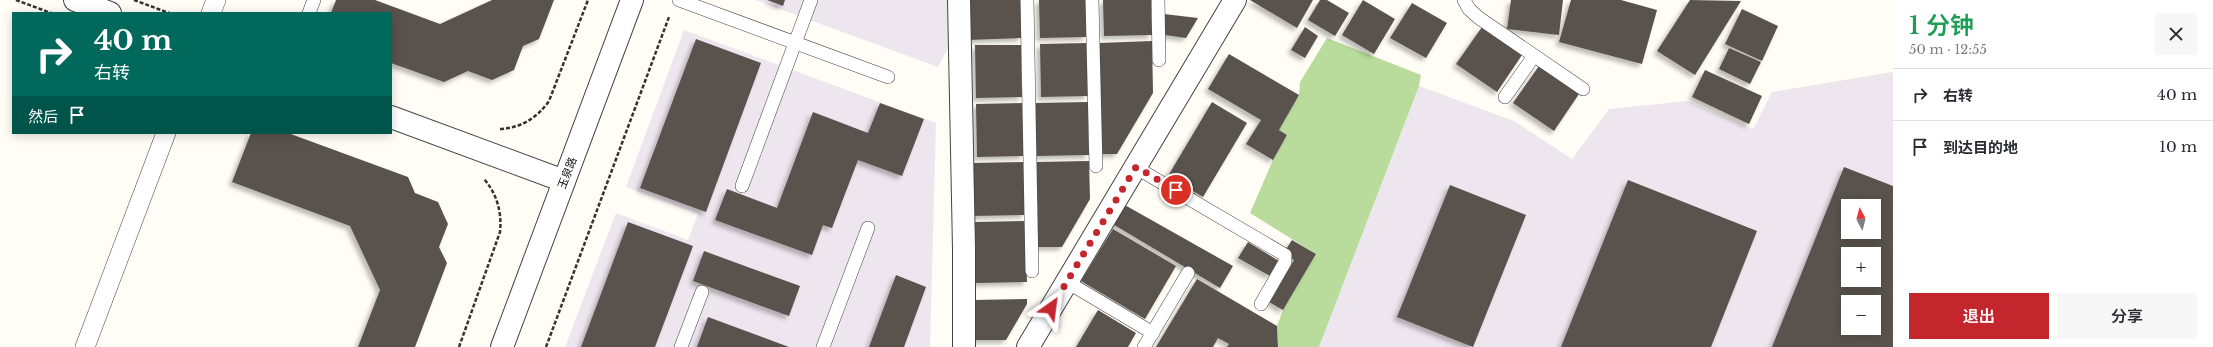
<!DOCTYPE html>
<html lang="zh">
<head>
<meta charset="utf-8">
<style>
  :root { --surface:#fff; --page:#f7f7f7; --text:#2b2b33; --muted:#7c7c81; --line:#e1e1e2; --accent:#c4262e }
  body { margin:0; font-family:"Libre Baskerville","Noto Sans SC",serif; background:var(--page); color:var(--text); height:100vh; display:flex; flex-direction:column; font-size:15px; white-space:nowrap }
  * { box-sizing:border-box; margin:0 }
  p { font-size:13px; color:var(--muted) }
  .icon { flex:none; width:22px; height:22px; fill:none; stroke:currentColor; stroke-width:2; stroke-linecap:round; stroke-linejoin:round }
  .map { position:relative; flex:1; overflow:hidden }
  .side { display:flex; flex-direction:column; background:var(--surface); width:320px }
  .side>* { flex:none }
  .top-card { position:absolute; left:12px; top:12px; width:380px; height:122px; border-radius:0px; box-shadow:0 2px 10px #0003; background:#00695c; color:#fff; overflow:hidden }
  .needle { width:26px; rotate:353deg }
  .tools { position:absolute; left:1841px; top:199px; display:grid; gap:8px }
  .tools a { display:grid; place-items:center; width:40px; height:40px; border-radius:0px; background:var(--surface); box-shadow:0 2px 10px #0003; font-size:20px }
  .pin { position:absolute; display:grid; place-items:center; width:34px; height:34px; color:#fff; margin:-17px; border:2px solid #fff; border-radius:50%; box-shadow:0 1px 4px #0007 }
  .me { position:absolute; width:44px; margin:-22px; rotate:31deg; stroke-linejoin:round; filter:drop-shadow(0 0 3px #0008) }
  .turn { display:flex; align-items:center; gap:14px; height:84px; padding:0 16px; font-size:18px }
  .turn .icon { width:52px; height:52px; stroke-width:2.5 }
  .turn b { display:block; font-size:28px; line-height:34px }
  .then { display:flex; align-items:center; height:38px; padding:0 16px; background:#0003; gap:8px; font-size:15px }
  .round { display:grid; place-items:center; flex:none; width:42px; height:42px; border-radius:0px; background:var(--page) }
  .summary { display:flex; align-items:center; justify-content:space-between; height:68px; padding:0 16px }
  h1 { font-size:24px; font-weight:600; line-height:30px; color:#1e9e55 }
  .action { display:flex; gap:8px; margin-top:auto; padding:8px 16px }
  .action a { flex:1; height:46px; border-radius:0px; background:var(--accent); color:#fff; font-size:16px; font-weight:600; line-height:46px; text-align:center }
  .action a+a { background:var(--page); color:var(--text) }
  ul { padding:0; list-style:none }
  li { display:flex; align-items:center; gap:12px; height:52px; padding:0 16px; border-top:1px solid var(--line) }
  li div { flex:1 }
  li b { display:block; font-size:15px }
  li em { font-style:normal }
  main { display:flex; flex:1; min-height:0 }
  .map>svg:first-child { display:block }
  .industrial { fill:#eee6ef; fill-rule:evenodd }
  .forest { fill:#b9dc9c }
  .building { fill:#5a524d; fill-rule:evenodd; filter:url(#shadow) }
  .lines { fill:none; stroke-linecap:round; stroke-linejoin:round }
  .service-casing { stroke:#444; stroke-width:14 }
  .pedestrian-casing { stroke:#444; stroke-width:20 }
  .minor-casing { stroke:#444; stroke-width:24 }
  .tertiary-casing { stroke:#444; stroke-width:24 }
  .path { stroke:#333; stroke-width:2.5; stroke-dasharray:4 2; stroke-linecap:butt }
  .service { stroke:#fff; stroke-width:13 }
  .pedestrian { stroke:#fff; stroke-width:19 }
  .minor { stroke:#fff; stroke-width:22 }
  .tertiary { stroke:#fff; stroke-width:22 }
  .route { stroke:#c4262e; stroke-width:7; stroke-dasharray:0 12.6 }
  .labels { text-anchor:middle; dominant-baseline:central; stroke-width:4; stroke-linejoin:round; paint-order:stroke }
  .street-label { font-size:11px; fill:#111; stroke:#fff }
</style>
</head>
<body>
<main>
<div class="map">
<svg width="1893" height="347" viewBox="0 0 1893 347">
  <defs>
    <filter id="shadow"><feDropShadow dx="-3.5" dy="3.5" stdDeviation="2" flood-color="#0004"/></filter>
  </defs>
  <rect width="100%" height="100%" fill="#fffdf5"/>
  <g class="industrial">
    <path d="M755 0H951L952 40 938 67Z"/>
    <path d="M684 30 936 123 930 347H565L616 213 688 240 698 214 626 187Z"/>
    <path d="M1893 72V347H1319L1419 86 1514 121 1572 159 1609 109 1688 101 1753 129 1772 92ZM1848 206H1874V232H1848ZM1848 254H1874V280H1848ZM1848 302H1874V328H1848Z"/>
  </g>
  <path class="forest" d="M1327 38 1421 75 1419 86 1319 347H1278L1277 326 1283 310 1316 254 1250 213 1273 160 1287 135 1279 130 1299 95 1300 82Z"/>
  <g class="building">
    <path d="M336 0H375L440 24 492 0H554L539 39 523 46 514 70 492 80 468 71 444 82 391 63V13H331Z"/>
    <path d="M767 0H785L783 6Z"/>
    <path d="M967 0H1021L1022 38 968 40Z"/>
    <path d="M1039 0H1086L1087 37 1040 38Z"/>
    <path d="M1103 0H1151L1152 35 1104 36Z"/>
    <path d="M1250 0H1313L1297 28Z"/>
    <path d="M1320 0H1327L1349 13 1335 36 1308 20Z"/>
    <path d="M1363 0 1395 19 1374 54 1342 35Z"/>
    <path d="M1511 0H1563L1559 35 1507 29Z"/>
    <path d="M1571 0H1621L1657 10 1642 64 1559 42Z"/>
    <path d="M1690 0 1741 1 1695 75 1657 51Z"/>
    <path d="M1412 3 1447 23 1426 58 1390 38Z"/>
    <path d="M1742 9 1778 26 1762 61 1725 44Z"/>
    <path d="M1164 14 1198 18 1186 38 1165 35Z"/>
    <path d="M1305 27 1318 36 1305 58 1291 50Z"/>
    <path d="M1482 27 1522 55 1497 92 1456 64Z"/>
    <path d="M696 39 761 63 706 212 640 188Z"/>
    <path d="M1152 41 1153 93 1117 154H1102L1099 43Z"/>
    <path d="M1087 43 1088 96 1041 97 1040 44Z"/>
    <path d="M975 45H1021L1022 97 976 98Z"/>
    <path d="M1729 48 1761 62 1750 84 1719 69Z"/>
    <path d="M1229 54 1299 95 1279 130 1287 135 1273 160 1246 144 1261 120 1208 89Z"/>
    <path d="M1539 66 1579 94 1554 131 1513 103Z"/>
    <path d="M1705 70 1762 96 1749 124 1692 97Z"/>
    <path d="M1088 102 1089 155 1036 156 1035 103Z"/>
    <path d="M1212 102 1247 123 1203 197 1168 176Z"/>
    <path d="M880 103 924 119 902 176 858 160 832 228 823 225 812 255 715 220 727 189 777 208 813 112 868 133Z"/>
    <path d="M1023 103 1024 156 977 157 976 104Z"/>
    <path d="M251 133H288L408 177 415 193 438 202 448 224 439 247 447 263 415 347H358L380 290 350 226 232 182Z"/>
    <path d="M1089 161 1090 199 1062 247H1038L1036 162Z"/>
    <path d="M1024 162 1025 215 972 216 971 163Z"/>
    <path d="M1844 167 1893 186V347H1772ZM1848 206H1874V232H1848ZM1848 254H1874V280H1848ZM1848 302H1874V328H1848Z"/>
    <path d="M1628 180 1757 231 1711 347H1561Z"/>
    <path d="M1450 185 1526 215 1473 347 1397 317Z"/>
    <path d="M1123 204 1233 266 1220 288 1111 223Z"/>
    <path d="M1025 221 1027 282 976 283 975 222Z"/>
    <path d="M628 222 693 246 655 347H581Z"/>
    <path d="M1113 229 1176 266 1145 319 1081 281Z"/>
    <path d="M1292 240 1316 254 1283 310 1269 302 1294 260 1283 254Z"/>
    <path d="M1248 242 1279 261 1270 276 1238 258Z"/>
    <path d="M704 251 800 286 789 316 693 281Z"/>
    <path d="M896 275 926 287 904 347H869Z"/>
    <path d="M1197 279 1277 326 1278 347H1227L1229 344 1218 338 1213 347H1156Z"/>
    <path d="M1027 299V304L1006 340H975L974 300Z"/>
    <path d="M1098 310 1136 333 1128 347H1076Z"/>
    <path d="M708 317 789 347H697Z"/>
  </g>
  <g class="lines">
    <g class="service-casing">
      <g id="service">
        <path d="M679 0 888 77"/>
        <path d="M1027 0 1032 271"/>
        <path d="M1092 0 1096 166"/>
        <path d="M1158 0 1159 60"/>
        <path d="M1464 0 1469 9 1479 18 1583 89"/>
        <path d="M309 13 314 0"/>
        <path d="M1505 97 1534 56"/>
        <path d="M1135 167 1285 255V262L1261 304"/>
        <path d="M742 186 811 0"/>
        <path d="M1067 282 1153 333"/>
        <path d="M681 347 702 292"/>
        <path d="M823 347 868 228"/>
        <path d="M1144 347 1188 273"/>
      </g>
    </g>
    <g class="pedestrian-casing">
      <g id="pedestrian">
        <path d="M211 13 216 0"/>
        <path d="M85 347 166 133"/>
      </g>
    </g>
    <g class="minor-casing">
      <g id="minor">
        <path d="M75 0 110 13"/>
        <path d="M959 0 964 249V347"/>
        <path d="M391 117 564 181"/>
        <path d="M1028 347 1235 0"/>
      </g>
    </g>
    <g class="tertiary-casing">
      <path id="tertiary" d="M502 347 632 0"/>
    </g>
    <g class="path">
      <path d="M16 0 51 13"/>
      <path d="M134 0 169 13"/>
      <path d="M500 129C521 128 537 118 549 101L588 0"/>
      <path d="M459 347 500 232C502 212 497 194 484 179"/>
      <path d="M546 347 669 17"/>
    </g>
    <use href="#service" class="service"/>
    <use href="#pedestrian" class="pedestrian"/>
    <use href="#minor" class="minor"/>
    <use href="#tertiary" class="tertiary"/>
  </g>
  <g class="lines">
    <path class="route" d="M1051 308 1136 167 1176 190"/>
  </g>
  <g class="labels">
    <g class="street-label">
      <text transform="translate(567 173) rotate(-69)">玉泉路</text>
    </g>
  </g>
</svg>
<div class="tools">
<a><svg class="needle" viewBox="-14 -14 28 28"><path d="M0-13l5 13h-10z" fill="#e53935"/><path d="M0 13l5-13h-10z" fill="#7c7c81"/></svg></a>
<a>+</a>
<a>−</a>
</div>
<div class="pin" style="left:1176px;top:190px;background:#d93025"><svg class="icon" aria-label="arrive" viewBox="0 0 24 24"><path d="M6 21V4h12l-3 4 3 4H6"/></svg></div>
<svg class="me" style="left:1051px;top:308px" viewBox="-20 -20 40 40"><path d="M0-17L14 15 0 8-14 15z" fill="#c4262e" stroke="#fff" stroke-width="4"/></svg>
<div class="top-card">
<div class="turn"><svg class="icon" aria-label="right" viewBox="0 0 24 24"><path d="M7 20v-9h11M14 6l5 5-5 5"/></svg><div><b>40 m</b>右转</div></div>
<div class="then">然后<svg class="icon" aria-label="arrive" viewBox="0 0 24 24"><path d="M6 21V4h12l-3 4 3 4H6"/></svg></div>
</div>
</div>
<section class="side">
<div class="summary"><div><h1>1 分钟</h1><p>50 m · 12:55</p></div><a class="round"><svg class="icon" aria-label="close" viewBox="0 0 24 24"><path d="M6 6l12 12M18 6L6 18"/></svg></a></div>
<ul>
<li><svg class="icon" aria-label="right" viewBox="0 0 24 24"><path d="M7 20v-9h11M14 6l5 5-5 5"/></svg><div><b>右转</b></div><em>40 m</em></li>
<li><svg class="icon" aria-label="arrive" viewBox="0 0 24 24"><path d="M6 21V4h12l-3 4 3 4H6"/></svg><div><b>到达目的地</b></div><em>10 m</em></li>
</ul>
<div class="action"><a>退出</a><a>分享</a></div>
</section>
</main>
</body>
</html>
